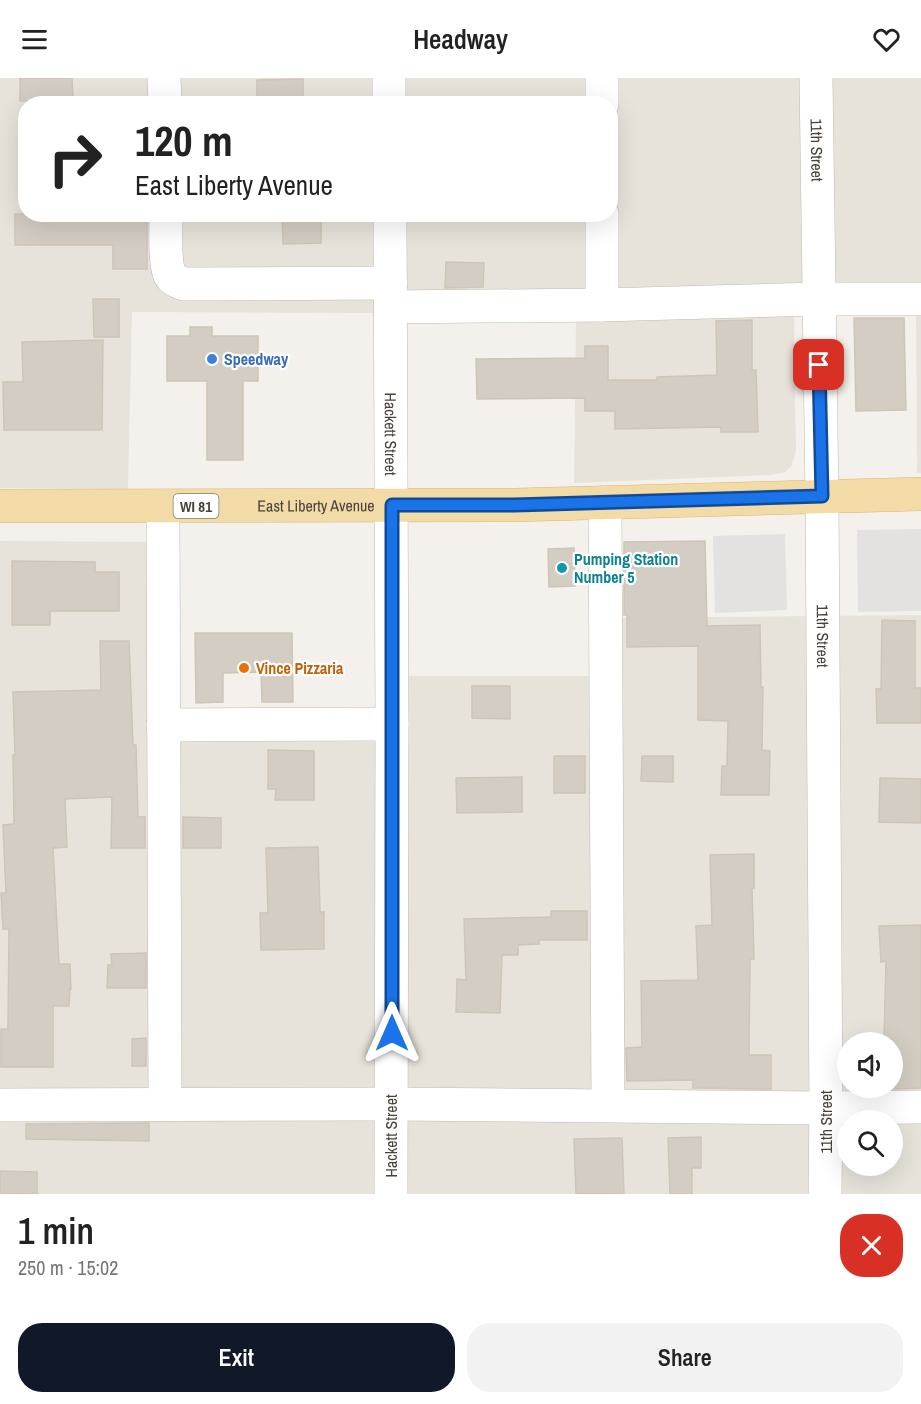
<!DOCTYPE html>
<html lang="en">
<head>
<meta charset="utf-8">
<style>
  :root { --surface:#fff; --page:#f2f2f2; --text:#222; --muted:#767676; --accent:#111827 }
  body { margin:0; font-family:"Archivo Narrow",sans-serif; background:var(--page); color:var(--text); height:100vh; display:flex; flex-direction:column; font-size:22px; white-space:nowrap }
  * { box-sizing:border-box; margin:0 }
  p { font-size:20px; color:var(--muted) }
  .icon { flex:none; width:33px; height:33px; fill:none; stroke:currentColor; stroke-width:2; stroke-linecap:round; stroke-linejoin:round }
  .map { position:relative; height:1116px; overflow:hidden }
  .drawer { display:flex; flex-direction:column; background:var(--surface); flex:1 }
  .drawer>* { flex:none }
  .hud { position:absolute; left:18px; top:18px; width:600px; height:126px; border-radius:24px; box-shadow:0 6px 24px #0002; background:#fff; color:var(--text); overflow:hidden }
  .fabs { position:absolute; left:837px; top:954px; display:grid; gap:12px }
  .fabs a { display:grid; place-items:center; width:66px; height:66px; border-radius:50%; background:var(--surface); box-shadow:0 6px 24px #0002; font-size:30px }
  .pin { position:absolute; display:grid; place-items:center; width:51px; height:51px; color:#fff; margin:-26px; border-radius:12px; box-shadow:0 3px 9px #0006 }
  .me { position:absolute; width:66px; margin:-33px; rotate:0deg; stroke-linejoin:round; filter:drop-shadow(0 0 4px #0008) }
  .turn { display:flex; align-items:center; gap:21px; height:126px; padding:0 18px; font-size:27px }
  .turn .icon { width:78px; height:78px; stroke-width:2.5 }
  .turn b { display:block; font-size:42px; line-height:51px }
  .round { display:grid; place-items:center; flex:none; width:63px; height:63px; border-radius:24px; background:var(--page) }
  .headline { display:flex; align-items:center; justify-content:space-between; height:102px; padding:0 18px }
  h1 { font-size:36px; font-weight:600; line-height:45px }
  .action { display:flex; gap:12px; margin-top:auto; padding:12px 18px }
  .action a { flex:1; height:69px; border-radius:24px; background:var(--accent); color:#fff; font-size:24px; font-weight:600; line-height:69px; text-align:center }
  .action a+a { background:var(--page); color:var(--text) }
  header { display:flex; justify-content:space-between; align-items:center; height:78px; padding:0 18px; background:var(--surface); font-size:27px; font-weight:600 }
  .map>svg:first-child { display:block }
  .residential { fill:#e7e3db; fill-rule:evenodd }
  .parking { fill:#e3e2e0 }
  .building { fill:#d4cdc3; stroke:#cec5b7; stroke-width:1.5 }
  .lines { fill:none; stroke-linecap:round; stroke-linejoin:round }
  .minor-casing { stroke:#bfb9af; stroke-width:34 }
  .major-casing { stroke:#d6b878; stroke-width:34 }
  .minor { stroke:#fff; stroke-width:33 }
  .major { stroke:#f3dba7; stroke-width:33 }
  .route-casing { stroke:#114b97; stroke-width:15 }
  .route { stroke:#1a73e8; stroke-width:10 }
  .shop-dot { fill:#3f7fe0; stroke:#fff; stroke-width:2 }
  .culture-dot { fill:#0f9aa8; stroke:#fff; stroke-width:2 }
  .food-dot { fill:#e8710a; stroke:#fff; stroke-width:2 }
  .labels { text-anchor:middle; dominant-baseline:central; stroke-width:4.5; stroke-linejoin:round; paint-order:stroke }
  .shield { fill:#fff; stroke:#7f7b75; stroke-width:1.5 }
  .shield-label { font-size:15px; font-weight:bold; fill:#48423a }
  .street-label { font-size:16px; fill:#48423a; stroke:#fff }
  .shop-label { font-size:16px; font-weight:bold; fill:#366cbe; stroke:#fff; text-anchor:start }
  .culture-label { font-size:16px; font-weight:bold; fill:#0d838f; stroke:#fff; text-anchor:start }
  .food-label { font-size:16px; font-weight:bold; fill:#c56008; stroke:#fff; text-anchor:start }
</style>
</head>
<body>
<header><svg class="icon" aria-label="menu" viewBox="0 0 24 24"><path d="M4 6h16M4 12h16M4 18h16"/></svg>Headway<svg class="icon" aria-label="heart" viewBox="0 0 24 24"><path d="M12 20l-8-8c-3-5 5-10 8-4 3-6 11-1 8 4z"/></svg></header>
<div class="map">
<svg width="921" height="1116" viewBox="0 0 921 1116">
  <rect width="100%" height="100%" fill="#f4f1ec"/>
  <g class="residential">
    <path d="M0 0H921V395H917L916 231 794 232 796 373 792 387 785 394 772 397 574 405 576 236 132 234 128 411 0 410ZM26 26H610V136H26Z"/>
    <path d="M0 463 149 464 153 664 407 663 408 598H611V540L921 537V1116H0ZM848 964H892V1010H848ZM848 1042H892V1088H848Z"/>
  </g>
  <g class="parking">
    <path d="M921 451V533L858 534 857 452Z"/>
    <path d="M785 456 787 532 715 535 713 458Z"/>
  </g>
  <g class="building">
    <path d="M20 0H72L73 22 20 23Z"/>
    <path d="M303 1V26H257V2Z"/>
    <path d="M15 136H79V140L147 139V191H113V167H15Z"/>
    <path d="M282 136H321V165L283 166Z"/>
    <path d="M446 184 484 185 483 209 445 210Z"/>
    <path d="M93 221H119V259H94Z"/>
    <path d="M854 240H904L906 332 856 333Z"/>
    <path d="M752 242V292H756L758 354H721V349L615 351V333H585V320L477 321 476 281 585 280V268H608V302H657V299L717 297 716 243Z"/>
    <path d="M190 249H212V258H258V303H243V382H207V303H167V258H190Z"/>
    <path d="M103 262 102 352H4L3 304H23L22 264Z"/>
    <path d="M705 463 707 548 760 547 761 609H763L762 672 770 673 769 717H721L722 688H727L728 643 698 642V568L627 569V537H624V464Z"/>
    <path d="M574 470 575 508 549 509 548 471Z"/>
    <path d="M12 483 95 484V494H119V533H50V547H12Z"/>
    <path d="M882 542 915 543V610H921V645H877L876 611H881Z"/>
    <path d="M195 555H292L293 624H262L261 594 223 595V624L196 625Z"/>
    <path d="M100 563H129L133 667H136L138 739H145V770H111L112 719 65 721 67 769 53 770 59 886H70L71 911H70L69 928H53V989H1V951H8L9 851H3L1 815H6L3 747 14 746 13 677H15L13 614 101 612Z"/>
    <path d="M472 608H510V641L472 640Z"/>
    <path d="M268 672 314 673V722H275L276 711H268Z"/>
    <rect x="554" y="678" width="31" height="37"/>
    <path d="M642 678H673V704L641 703Z"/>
    <path d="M522 699V734L457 735 456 700Z"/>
    <path d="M880 700 921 701V745L879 744Z"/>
    <path d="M183 739 221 740V770H183Z"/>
    <path d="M318 769 320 834H324V871L261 872 260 835H268L266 770Z"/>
    <path d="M754 776V810H752L754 881H750L749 977H771V1011L693 1010V1002L627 1003 626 970 642 969 641 903 698 902 696 848 712 847 710 777Z"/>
    <path d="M551 833H587V862H539V866L518 867V877H502L500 935 456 934 457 901 466 902 464 841 551 839Z"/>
    <path d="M921 847V1010L892 1011V961H884L886 883 881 884 879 848Z"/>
    <path d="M146 875V910H107L108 887H112L111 876Z"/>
    <path d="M146 960V988H132V961Z"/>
    <path d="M149 1045V1063L26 1061V1046Z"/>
    <path d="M701 1059V1090H692V1116H670L668 1060Z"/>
    <path d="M622 1060 624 1116H576L574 1061Z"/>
    <path d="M0 1093 37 1094V1116H0Z"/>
  </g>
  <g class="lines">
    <g class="minor-casing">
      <g id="minor">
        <path d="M164 0 165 26"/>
        <path d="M389 0V26"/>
        <path d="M602 0V26"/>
        <path id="s1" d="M816 0 822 419 826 1030 825 1116"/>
        <path d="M166 136C166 149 164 191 171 199 175 203 179 204 184 206L391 205"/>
        <path id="s2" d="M390 136 392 646 391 1116"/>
        <path d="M602 136V227"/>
        <path d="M391 229 602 227 818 221H921"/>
        <path d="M605 424 608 1027"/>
        <path d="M163 428 165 1025"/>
        <path d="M163 647 392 646"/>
        <path d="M0 1027 392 1026 826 1030 921 1029"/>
      </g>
    </g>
    <g class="major-casing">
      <g id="major">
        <path id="s3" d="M0 428 515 427 921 416"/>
      </g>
    </g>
    <use href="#minor" class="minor"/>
    <use href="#major" class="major"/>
  </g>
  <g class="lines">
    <g class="route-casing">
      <path id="route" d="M392 955V427H515L822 418 819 287"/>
    </g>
    <use href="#route" class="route"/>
  </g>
  <circle class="shop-dot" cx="212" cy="281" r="6"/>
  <circle class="culture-dot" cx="562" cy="490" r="6"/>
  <circle class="food-dot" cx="244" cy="590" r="6"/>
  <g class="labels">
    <rect class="shield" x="173.5" y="416" width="45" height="24" rx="4.5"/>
    <g class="shield-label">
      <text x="196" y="428">WI 81</text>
    </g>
    <g class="street-label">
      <text stroke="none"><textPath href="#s1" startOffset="72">11th Street</textPath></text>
      <text stroke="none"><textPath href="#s2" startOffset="220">Hackett Street</textPath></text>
      <text stroke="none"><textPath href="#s3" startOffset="316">East Liberty Avenue</textPath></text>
      <text stroke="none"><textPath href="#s1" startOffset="558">11th Street</textPath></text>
      <text transform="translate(826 1044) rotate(-90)">11th Street</text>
      <text transform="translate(391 1058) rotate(-90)">Hackett Street</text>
    </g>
    <g class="shop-label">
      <text x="224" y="281">Speedway</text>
    </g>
    <g class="culture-label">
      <text x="574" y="481">Pumping Station<tspan x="574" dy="18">Number 5</tspan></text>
    </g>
    <g class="food-label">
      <text x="256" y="590">Vince Pizzaria</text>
    </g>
  </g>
</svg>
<div class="fabs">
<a><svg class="icon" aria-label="sound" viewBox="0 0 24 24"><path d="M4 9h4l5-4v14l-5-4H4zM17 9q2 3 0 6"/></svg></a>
<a><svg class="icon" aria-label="search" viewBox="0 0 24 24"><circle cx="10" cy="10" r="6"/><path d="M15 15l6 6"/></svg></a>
</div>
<div class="pin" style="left:819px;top:287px;background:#d93025"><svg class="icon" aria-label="arrive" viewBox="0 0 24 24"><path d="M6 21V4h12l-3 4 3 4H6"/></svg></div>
<svg class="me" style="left:392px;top:955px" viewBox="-20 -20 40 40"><path d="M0-17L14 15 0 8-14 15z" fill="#1a73e8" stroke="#fff" stroke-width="4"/></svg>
<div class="hud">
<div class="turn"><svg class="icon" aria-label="right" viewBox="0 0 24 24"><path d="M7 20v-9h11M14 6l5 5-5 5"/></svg><div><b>120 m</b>East Liberty Avenue</div></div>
</div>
</div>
<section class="drawer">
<div class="headline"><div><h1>1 min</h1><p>250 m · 15:02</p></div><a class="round" style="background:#d93025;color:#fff"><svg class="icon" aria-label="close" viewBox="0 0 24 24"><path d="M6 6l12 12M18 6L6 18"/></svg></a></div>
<div class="action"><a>Exit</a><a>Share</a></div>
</section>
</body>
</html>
